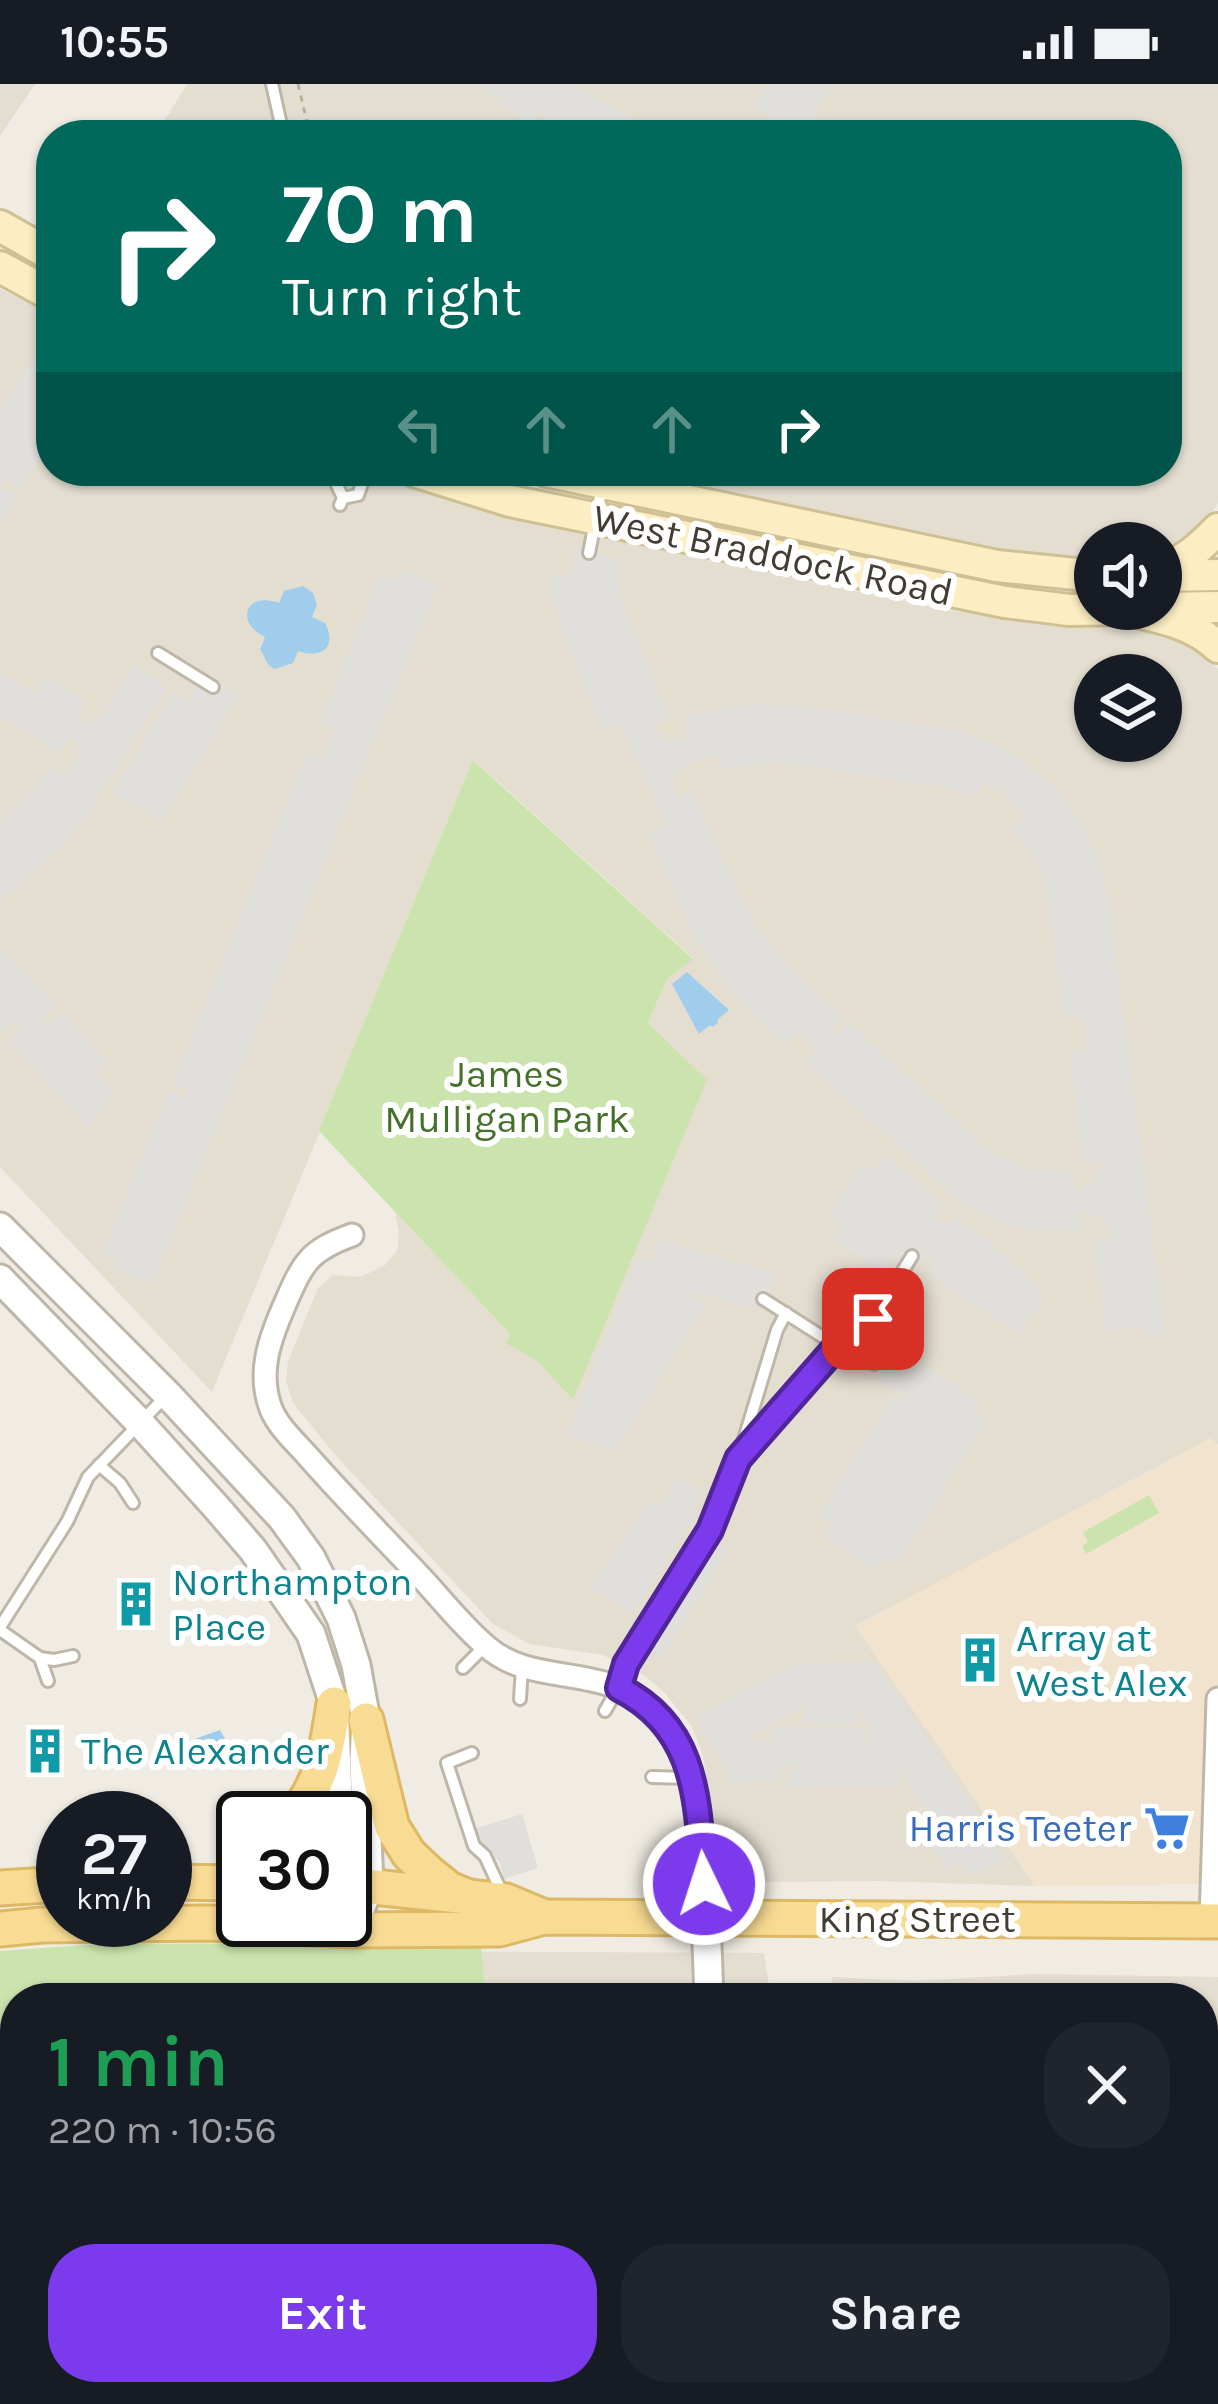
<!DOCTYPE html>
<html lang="en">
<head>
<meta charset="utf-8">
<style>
  :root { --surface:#171b24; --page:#20242c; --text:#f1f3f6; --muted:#9ea1a6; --accent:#7c3aed }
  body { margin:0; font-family:Karla,sans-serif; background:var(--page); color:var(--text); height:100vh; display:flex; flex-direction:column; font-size:45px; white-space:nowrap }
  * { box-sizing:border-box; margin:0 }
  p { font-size:39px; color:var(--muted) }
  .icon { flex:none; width:66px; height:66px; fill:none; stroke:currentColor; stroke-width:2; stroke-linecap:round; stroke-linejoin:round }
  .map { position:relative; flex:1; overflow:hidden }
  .side { position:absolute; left:0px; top:1899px; width:1218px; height:423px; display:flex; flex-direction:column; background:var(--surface); border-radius:48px 48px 0 0; box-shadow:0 3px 9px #0004 }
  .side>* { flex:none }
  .guide { position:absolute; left:36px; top:36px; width:1146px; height:366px; border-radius:48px; box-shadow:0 3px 9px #0004; background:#00695c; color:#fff; overflow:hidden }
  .fabs { position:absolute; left:1074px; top:438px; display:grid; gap:24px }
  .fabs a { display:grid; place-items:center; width:108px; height:108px; border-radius:50%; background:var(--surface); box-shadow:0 3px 9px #0004; font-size:60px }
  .speed { position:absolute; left:36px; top:1707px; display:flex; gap:24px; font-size:60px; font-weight:700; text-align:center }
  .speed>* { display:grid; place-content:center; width:156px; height:156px; border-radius:50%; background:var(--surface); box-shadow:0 3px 9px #0004; line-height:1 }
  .speed small { font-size:30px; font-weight:400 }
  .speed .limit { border:6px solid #111; border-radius:18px; background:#fff; color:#111 }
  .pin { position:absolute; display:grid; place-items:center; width:102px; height:102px; color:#fff; margin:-51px; border-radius:24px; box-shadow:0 6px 18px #0006 }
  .me { position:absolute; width:132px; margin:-66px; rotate:356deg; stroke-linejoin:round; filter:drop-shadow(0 0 9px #0008) }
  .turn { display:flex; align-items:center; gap:42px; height:252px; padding:0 48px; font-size:54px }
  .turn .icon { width:156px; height:156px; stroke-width:2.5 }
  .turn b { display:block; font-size:84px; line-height:102px }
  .lanes { display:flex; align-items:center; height:114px; padding:0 48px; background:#0003; justify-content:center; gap:60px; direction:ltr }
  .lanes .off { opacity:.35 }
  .round { display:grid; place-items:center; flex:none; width:126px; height:126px; border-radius:48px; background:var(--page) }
  .head { display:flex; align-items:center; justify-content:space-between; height:204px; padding:0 48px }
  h1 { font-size:72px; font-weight:700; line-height:90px; color:#1e9e55 }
  .primary-button { display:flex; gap:24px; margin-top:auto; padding:24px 48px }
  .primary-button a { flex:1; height:138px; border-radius:48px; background:var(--accent); color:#fff; font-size:48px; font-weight:700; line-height:138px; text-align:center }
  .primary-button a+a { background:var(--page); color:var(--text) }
  .status { display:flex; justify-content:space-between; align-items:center; height:84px; padding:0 60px; background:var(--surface); direction:ltr }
  .status svg { height:33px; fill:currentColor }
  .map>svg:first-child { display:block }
  .residential { fill:#e4ded1; fill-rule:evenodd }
  .commercial { fill:#f2e3ce }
  .green { fill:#cbe4ad }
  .parking { fill:#e1dfdb; fill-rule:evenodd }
  .water { fill:#a1cdec }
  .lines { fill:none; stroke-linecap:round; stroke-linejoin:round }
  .service-casing { stroke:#beb7a9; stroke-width:16 }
  .minor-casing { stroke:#beb7a9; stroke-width:27 }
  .tertiary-casing { stroke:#beb7a9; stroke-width:33 }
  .secondary-casing { stroke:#cfc094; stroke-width:36 }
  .primary-casing { stroke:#ddb964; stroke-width:39 }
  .path { stroke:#bcaf98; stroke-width:3; stroke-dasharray:6 6; stroke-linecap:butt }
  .service { stroke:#fff; stroke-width:10 }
  .minor { stroke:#fff; stroke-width:21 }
  .tertiary { stroke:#fff; stroke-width:27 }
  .secondary { stroke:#fceec2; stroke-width:30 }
  .primary { stroke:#f9dc93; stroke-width:33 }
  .route-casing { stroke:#51269a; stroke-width:30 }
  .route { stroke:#7c3aed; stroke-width:21 }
  .labels { text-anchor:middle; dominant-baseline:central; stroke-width:12; stroke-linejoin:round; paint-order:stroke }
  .street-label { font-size:39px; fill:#423c33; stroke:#fff }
  .park-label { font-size:39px; fill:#45702a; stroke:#fff }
  .culture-label { font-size:39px; fill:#0d838f; stroke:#fff; text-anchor:start }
  .shop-label { font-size:39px; fill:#366cbe; stroke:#fff; text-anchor:end }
</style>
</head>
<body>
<div class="status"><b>10:55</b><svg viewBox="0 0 49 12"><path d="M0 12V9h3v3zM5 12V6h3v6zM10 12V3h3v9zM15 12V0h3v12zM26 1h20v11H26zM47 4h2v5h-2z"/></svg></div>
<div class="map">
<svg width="1218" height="2320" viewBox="0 0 1218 2320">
  <rect width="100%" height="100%" fill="#f0ece3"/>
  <g class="residential">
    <path d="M0 0H35L0 52Z"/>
    <path d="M187 0H1218V419L1201 445 1188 457 1161 471V459H1095V475L986 463 623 387H1167V51H156Z"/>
    <path d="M0 205 51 230V387H356L487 427 563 446 948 526 1044 541 1168 549 1198 564 1218 585V1361L1210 1355 855 1542 1035 1802 879 1797 742 1798 729 1795 721 1788 716 1778 719 1771 703 1672 692 1643 665 1609 644 1591 603 1571 529 1560 492 1539 336 1372 293 1319 286 1297 288 1277 318 1204 333 1191 361 1193 385 1181 397 1167 399 1150 395 1128 510 1250 507 1259 537 1277 573 1315 648 939 667 895 693 874 474 676 212 1308 0 1083ZM1095 591H1161V657H1095Z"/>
    <path d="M335 1867 764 1869 771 1914H15V2307H810V2320H0V1880Z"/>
    <path d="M1035 1890 1218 1893V2243L1203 2272V1914H832V1893L914 1897Z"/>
    <path d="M842 2307H1185L1178 2320H842Z"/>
  </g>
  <path class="commercial" d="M1211 1354 1218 1361V1800L1035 1802 855 1542Z"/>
  <g class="green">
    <path d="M473 676 693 875 667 895 648 939 707 996 573 1316 537 1277 506 1259 510 1250 319 1047Z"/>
    <path d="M1149 1411 1159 1429 1086 1470 1082 1462 1088 1458 1083 1448Z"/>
    <path d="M420 1859 481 1861 484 1900 532 1914H348L346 1910 234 1914H15V1963L0 1969V1867L98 1860Z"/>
    <path d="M434 2307H506L504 2320H440Z"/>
  </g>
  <g class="parking">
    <path d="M478 0H571L645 41 672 51H544L537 46 545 33 543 29H538L529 41Z"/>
    <path d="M767 0H834L804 51H758L768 34 767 30 754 21Z"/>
    <path d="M34 273 51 284V355L21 404 7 396 2 399 3 404 17 411 0 439V328Z"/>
    <path d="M575 464 618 475 621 516 670 633 654 643 669 656H687L684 634 707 628 752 620 798 622 966 649 1006 666 1024 677 1057 705 1086 745 1103 789 1109 818 1165 1249 1150 1255 1146 1243 1106 1247 1095 1157 1111 1155 1113 1152 1102 1133 1082 1128 1080 1131 1082 1146 1037 1147 1004 1140 964 1120 805 978 816 965 798 948 785 961 724 898 696 854 648 749 664 742 665 738 622 641 618 640 603 646 562 544 554 517 553 489 570 494ZM717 669 722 685 769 678 799 680 943 703 975 712 983 699 1002 709 1016 722 1026 733 1013 744 1031 767 1041 785 1048 809 1064 933 1081 931 1084 935 1086 965 1070 968 1084 1078H1103L1097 1096 1080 1108 1076 1105 1074 1089 1032 1086 995 1070 849 939 838 950 833 949 832 944 842 933 790 884 758 845 743 819 693 708 677 715 674 698 682 683Z"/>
    <path d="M402 485 439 499 360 693 342 688 358 697 153 1200 114 1184 117 1176 103 1170 169 1007 185 1013 188 1010V1006L173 1000 307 670 323 676 326 673 335 646 320 639 380 491 397 497Z"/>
    <path d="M135 580 166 604 86 734 58 765 0 819V740L30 710 50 683 67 691 79 669 78 662 70 652 59 668 0 632V588L33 609 37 608 46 592 87 618 77 634 89 639 103 632Z"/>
    <path d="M207 590 240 610 162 738 113 709 174 608 189 617Z"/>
    <path d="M0 863 56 921 44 933 45 938 49 939 62 928 107 977 95 989 114 1008 90 1043 8 956 20 945 19 940 13 938 2 949 0 947Z"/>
    <path d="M888 1072 944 1121 934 1134 947 1143 957 1132 1022 1186 1046 1213 1020 1250 928 1191 934 1177 929 1173 925 1174 916 1186 894 1174 885 1189 833 1155 841 1141 829 1131 862 1081 876 1085Z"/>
    <path d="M659 1156 774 1189V1201L765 1227 694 1207 693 1210 707 1220 614 1368 568 1351 636 1175 653 1177Z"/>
    <path d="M885 1257 981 1317 974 1328 987 1337 897 1480 883 1473 874 1484 825 1453 831 1439 819 1432 894 1312 905 1319 910 1316 866 1286Z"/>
    <path d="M677 1394 702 1406 695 1434 632 1529 591 1503 651 1416 660 1422Z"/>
    <path d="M697 1445 729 1467 662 1574 629 1554Z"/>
    <path d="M874 1578 978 1729 1004 1778 969 1792 963 1777 948 1786 915 1739 928 1728 900 1685 898 1703H788L789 1684H803L802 1680H782L779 1697 750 1696 729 1701 727 1685 696 1633 795 1580ZM804 1622V1639L857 1641 860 1625 873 1649V1657L866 1659V1645L775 1643 772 1659 751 1656 753 1650Z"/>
    <path d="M522 1730 538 1784 504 1795 500 1778 478 1760 473 1745Z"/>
    <path d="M579 2307H713L727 2317 725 2320H626L622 2314 618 2320H598Z"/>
  </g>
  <g class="water">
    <path d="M303 502 313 509 317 521 312 533 325 539C338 564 321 575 298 567L293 579 275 585C264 580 266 572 260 566L265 553C234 538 246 507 279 519L284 507Z"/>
    <path d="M687 888 729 926 717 936 718 939 713 943 710 941 699 950 672 900Z"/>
    <path d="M220 1646 228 1660 226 1664 186 1678 183 1676 179 1663 180 1660Z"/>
  </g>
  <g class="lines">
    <g class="service-casing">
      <g id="service">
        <path d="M272 0 282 45 287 51"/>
        <path d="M343 414 358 411 365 391 363 387"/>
        <path d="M340 421 343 414 337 401 343 387"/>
        <path d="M589 469 602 403"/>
        <path d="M158 569 213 603"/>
        <path d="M763 1215 837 1262 854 1266 874 1280"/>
        <path d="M854 1266 912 1172"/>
        <path d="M740 1372 837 1262"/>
        <path d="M99 1381 120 1399 133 1419"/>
        <path d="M0 1543 67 1438 88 1393 165 1313"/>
        <path d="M0 1546 40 1574 48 1597"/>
        <path d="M40 1574 54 1576 73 1572"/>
        <path d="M463 1584 485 1562"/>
        <path d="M520 1615 522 1583"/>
        <path d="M605 1627 618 1604 626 1580 711 1446 738 1375 777 1246 786 1229"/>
        <path d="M472 1669 447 1679 474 1762 485 1772 502 1809"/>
        <path d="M652 1693 690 1694"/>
        <path d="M7 2027 15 2028"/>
      </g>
    </g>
    <g class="minor-casing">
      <g id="minor">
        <path d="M352 1151C308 1167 303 1179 285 1220 270 1254 257 1288 271 1325 278 1342 293 1356 305 1369 341 1410 379 1449 417 1489 440 1513 461 1541 486 1562 535 1606 608 1575 661 1633 704 1680 702 1773 706 1834"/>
        <path d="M1211 1837 1218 1615"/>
        <path d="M0 2201 15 2196"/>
        <path d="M422 2307 425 2320"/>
        <path d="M519 2320 520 2307"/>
      </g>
    </g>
    <g class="tertiary-casing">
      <g id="tertiary">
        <path d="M0 1143 168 1311 282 1434 311 1474 341 1534 356 1581 366 1636 364 1676 369 1803 352 1846"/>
        <path d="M0 1195 140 1339 217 1424 253 1466 311 1550 334 1620 339 1734"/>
        <path d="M706 1834 709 1914"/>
        <path d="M339 2307 380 2320"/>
        <path d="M283 2320 313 2307"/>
      </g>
    </g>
    <g class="secondary-casing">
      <g id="secondary">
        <path d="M0 142 51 171"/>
        <path d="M0 183 51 211"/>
        <path d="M414 387 510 417 1005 518 1069 526 1137 525"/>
        <path d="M546 387 997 482 1095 492"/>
        <path d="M1161 484C1184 479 1201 462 1218 445"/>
        <path d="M1161 492 1218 491"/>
        <path d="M1161 524 1218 523"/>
        <path d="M1121 525C1155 532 1192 538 1218 563"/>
        <path d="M1201 2320 1218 2288"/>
      </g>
    </g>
    <g class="primary-casing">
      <g id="primary">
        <path d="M366 1636 392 1743 409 1770 428 1788 449 1805 471 1814"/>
        <path d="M293 1734C323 1697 327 1665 334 1620"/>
        <path d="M165 1798 243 1799"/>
        <path d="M345 1800 506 1817 544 1833"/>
        <path d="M0 1804 63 1800"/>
        <path d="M0 1845 42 1841 208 1839 352 1846 499 1845 544 1833 1218 1837"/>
      </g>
    </g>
    <g class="path">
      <path d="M298 0 310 51"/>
      <path d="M561 51 569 37"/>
      <path d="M736 1910 758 1914"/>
      <path d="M1203 2228 1216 2237"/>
      <path d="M573 2307 592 2320"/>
      <path d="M723 2307 736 2316 733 2320"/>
      <path d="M1127 2307V2320"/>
      <path d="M936 2320V2314H959V2320"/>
    </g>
    <use href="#service" class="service"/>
    <use href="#minor" class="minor"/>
    <use href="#tertiary" class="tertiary"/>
    <use href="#secondary" class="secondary"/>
    <use href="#primary" class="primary"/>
  </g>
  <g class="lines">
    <g class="route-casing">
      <path id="route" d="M704 1800C697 1720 700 1645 619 1604L626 1580 710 1446 738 1375 837 1262 854 1267 873 1235"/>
    </g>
    <use href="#route" class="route"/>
  </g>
  <defs>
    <g id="building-bare" transform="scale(3.6)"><path d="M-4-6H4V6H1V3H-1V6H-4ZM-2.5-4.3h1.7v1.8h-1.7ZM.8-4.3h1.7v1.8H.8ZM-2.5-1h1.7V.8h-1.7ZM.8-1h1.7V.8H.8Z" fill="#0f9aa8" stroke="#fff" stroke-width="2.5" paint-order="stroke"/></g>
    <g id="supermarket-bare" transform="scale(3.6)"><path d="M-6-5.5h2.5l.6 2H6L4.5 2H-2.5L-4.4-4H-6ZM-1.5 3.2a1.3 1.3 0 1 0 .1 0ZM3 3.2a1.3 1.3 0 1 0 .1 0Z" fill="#3f7fe0" stroke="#fff" stroke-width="2.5" paint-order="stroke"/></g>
  </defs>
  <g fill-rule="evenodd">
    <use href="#building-bare" x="136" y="1520"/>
    <use href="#building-bare" x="980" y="1576"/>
    <use href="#building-bare" x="45" y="1667"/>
    <use href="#supermarket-bare" x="1167" y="1744"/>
  </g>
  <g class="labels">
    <g class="street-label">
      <text transform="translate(773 471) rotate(12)">West Braddock Road</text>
      <text x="917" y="1835">King Street</text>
    </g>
    <g class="park-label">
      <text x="507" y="990">James<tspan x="507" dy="45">Mulligan Park</tspan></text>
    </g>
    <g class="culture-label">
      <text x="172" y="1498">Northampton<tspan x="172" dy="45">Place</tspan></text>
      <text x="1016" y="1554">Array at<tspan x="1016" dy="45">West Alex</tspan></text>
      <text x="81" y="1667">The Alexander</text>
    </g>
    <g class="shop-label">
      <text x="1131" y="1744">Harris Teeter</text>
    </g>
  </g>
</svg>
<div class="fabs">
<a><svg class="icon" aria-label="sound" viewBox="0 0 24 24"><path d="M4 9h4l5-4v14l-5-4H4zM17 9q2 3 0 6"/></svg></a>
<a><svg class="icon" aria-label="layers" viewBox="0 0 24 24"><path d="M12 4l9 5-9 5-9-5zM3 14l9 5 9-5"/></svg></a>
</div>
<div class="speed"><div>27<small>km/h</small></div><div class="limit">30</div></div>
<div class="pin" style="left:873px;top:1235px;background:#d93025"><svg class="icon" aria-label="arrive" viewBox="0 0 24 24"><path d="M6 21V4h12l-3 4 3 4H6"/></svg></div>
<svg class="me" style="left:704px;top:1800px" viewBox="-20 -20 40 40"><circle r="17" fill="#7c3aed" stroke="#fff" stroke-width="3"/><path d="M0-11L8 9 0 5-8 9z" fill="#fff"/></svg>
<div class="guide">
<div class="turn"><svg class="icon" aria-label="right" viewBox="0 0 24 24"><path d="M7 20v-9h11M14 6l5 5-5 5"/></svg><div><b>70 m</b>Turn right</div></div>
<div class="lanes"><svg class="icon off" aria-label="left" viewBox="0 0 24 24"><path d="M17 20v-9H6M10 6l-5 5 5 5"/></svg><svg class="icon off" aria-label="ahead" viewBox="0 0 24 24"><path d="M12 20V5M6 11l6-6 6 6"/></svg><svg class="icon off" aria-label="ahead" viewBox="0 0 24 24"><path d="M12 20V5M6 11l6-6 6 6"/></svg><svg class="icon" aria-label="right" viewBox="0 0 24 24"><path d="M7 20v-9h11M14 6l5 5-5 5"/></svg></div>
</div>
<section class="side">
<div class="head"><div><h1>1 min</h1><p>220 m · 10:56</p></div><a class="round"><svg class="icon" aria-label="close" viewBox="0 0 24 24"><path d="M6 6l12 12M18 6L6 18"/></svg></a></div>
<div class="primary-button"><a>Exit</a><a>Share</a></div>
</section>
</div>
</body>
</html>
